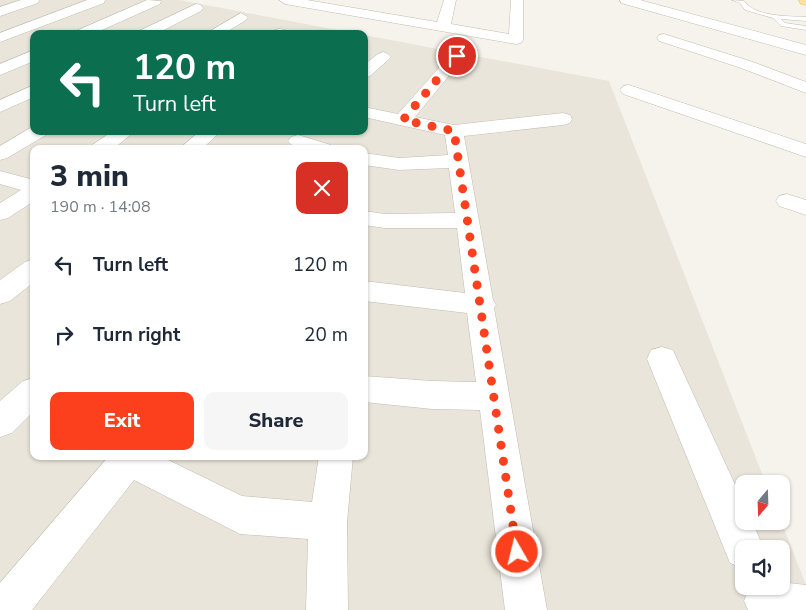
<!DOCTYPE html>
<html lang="en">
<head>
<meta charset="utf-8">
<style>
  :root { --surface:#fff; --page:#f6f6f7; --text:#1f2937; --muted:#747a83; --accent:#fc3f1d }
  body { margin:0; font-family:"Nunito Sans",sans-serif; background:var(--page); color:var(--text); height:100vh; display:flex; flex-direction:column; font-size:19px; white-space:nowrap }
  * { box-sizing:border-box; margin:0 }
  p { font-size:16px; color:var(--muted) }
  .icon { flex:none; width:28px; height:28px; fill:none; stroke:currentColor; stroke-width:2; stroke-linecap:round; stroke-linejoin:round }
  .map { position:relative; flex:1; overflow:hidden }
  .side { position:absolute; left:30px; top:145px; width:338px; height:315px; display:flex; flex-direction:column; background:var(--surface); border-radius:10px; box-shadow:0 1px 4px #0004 }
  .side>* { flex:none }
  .top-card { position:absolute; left:30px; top:30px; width:338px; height:105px; border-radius:10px; box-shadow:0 1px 4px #0004; background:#0b6e4f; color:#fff; overflow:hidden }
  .needle { width:32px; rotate:199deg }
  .tools { position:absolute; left:735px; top:475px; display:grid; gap:10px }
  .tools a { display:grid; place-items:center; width:55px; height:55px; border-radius:10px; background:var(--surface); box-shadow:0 1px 4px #0004; font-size:25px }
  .pin { position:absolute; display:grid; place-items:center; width:42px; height:42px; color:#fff; margin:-21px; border:2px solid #fff; border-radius:50%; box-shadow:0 1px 5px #0007 }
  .me { position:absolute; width:55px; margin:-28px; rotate:352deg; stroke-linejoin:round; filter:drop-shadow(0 0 4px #0008) }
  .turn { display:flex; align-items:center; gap:18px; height:105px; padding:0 20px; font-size:22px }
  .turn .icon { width:65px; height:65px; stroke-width:2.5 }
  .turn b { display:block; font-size:35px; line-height:42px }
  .round { display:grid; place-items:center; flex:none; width:52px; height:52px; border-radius:10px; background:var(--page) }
  .overview { display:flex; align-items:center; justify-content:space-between; height:85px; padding:0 20px }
  h1 { font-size:30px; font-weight:800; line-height:38px }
  .button { display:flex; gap:10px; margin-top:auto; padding:10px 20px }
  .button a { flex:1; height:58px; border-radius:10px; background:var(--accent); color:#fff; font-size:20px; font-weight:800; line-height:58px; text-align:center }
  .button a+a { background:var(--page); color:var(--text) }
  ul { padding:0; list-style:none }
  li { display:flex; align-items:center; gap:15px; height:70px; padding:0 20px }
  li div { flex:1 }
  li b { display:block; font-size:19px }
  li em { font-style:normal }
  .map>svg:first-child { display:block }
  .residential { fill:#eae5da; fill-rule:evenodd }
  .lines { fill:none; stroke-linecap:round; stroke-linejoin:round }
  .service-casing { stroke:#c2bbae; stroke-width:1 }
  .minor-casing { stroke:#c2bbae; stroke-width:1 }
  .primary-casing { stroke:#e6c16a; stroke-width:1 }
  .service { fill:#fff; fill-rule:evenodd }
  .minor { fill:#fff; fill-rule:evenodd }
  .primary { fill:#ffe39c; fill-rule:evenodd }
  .route { stroke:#fc3f1d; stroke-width:9; stroke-dasharray:0 16.2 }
</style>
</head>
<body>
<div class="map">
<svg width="806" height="610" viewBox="0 0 806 610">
  <rect width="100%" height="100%" fill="#f6f3ec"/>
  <path class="residential" d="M0 0H179L359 34H34V131H364V35L609 81 766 484H744V521H781L806 585V610H0ZM34 149H364V456H34ZM744 549H781V586H744Z"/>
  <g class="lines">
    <g class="service-casing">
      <path id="service" d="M732 0 744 1C756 17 787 16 806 17V21L781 19 785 23 806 26V30L781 26 773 18 745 10 740 3Z"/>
    </g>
    <g class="minor-casing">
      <g id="minor">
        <path d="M21 0H39L38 3 0 16V7Z"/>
        <path d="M87 0H105L104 3 0 42V33Z"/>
        <path d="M147 0 161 1 160 4 93 34H74L76 31Z"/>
        <path d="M279 0H307L437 22 444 0H456L451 24 509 34 511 0H523V40L521 43 516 44 285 4Z"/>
        <path d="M620 0H640L806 45V55L621 3Z"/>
        <path d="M196 4 201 5 203 8 201 11 156 34H137L139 31Z"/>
        <path d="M241 13 248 17 246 20 223 34H205Z"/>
        <path d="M280 29 285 30 287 33 272 34 275 30Z"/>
        <path d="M664 34 753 62 806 82V93L741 68 659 41 657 38 659 35Z"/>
        <path d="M34 50V61L0 75V64Z"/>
        <path d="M457 51 462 53 465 56 415 117 454 125 563 113 570 115 572 119 570 123 563 125 464 136 493 300 496 305 494 308 547 610H505L480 410 432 409 364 402V376L432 381 476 382 467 313 364 301V281L465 293 457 228H385L364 225V211L385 214 455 213 449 168 399 170 364 165V153L399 158 448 155 445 135 364 117V107L398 114 452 53Z"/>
        <path d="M383 52 388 54 391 57 388 60 370 76 364 78V65L378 54Z"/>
        <path d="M34 85V97L0 112V100Z"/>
        <path d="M629 85 806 144V157L623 94 620 90 623 86Z"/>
        <path d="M32 127H34V131H48L46 135 7 158 0 160V146Z"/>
        <path d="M113 131H135L113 149H89L92 145Z"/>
        <path d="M200 131H221L202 149H179Z"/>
        <path d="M298 135 331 145 334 149C321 149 297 153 288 141L291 137Z"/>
        <path d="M0 171 34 180V201L8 218 0 220V203L21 190 0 184Z"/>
        <path d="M787 194 806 200V215L779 206 776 201 779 196Z"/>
        <path d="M34 259V282L10 301 0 304V280L25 262Z"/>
        <path d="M662 347 673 350 677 359 744 504V521H752L764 549H744V569L730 563 647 359 651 350Z"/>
        <path d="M34 378V411L12 433 0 437V401L23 381Z"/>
        <path d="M109 456H160L242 496 312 502 319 456H353L347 522 348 610H306L308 539 240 534 134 480 32 610H0V583Z"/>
        <path d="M781 582 806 585V610H748L744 601 750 586H781Z"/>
      </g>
    </g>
    <g class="primary-casing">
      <path id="primary" d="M799 0H806V5L801 4Z"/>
    </g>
    <use href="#service" class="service"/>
    <use href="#minor" class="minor"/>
    <use href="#primary" class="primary"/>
  </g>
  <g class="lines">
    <path class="route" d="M457 56 403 120 454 131 517 552"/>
  </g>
</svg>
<div class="tools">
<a><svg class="needle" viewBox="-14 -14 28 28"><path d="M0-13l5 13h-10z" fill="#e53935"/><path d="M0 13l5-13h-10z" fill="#747a83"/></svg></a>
<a><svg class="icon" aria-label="sound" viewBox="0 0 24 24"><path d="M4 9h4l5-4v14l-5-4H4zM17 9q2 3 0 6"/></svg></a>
</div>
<div class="pin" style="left:457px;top:56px;background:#d93025"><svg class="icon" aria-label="arrive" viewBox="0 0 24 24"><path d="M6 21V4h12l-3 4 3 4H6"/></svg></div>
<svg class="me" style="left:517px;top:552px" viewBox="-20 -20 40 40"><circle r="17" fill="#fc3f1d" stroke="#fff" stroke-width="3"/><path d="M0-11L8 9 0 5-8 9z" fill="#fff"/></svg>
<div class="top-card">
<div class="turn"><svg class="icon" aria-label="left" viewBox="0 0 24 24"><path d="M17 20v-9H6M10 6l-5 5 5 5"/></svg><div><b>120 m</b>Turn left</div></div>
</div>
<section class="side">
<div class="overview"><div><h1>3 min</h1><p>190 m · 14:08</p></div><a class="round" style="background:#d93025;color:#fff"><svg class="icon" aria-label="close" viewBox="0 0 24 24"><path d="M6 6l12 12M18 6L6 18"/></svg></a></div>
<ul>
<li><svg class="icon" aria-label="left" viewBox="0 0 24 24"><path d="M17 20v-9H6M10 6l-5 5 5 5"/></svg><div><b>Turn left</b></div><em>120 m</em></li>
<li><svg class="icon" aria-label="right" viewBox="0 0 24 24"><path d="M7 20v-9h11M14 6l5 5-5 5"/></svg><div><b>Turn right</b></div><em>20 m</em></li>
</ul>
<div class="button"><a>Exit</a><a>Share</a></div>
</section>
</div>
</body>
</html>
